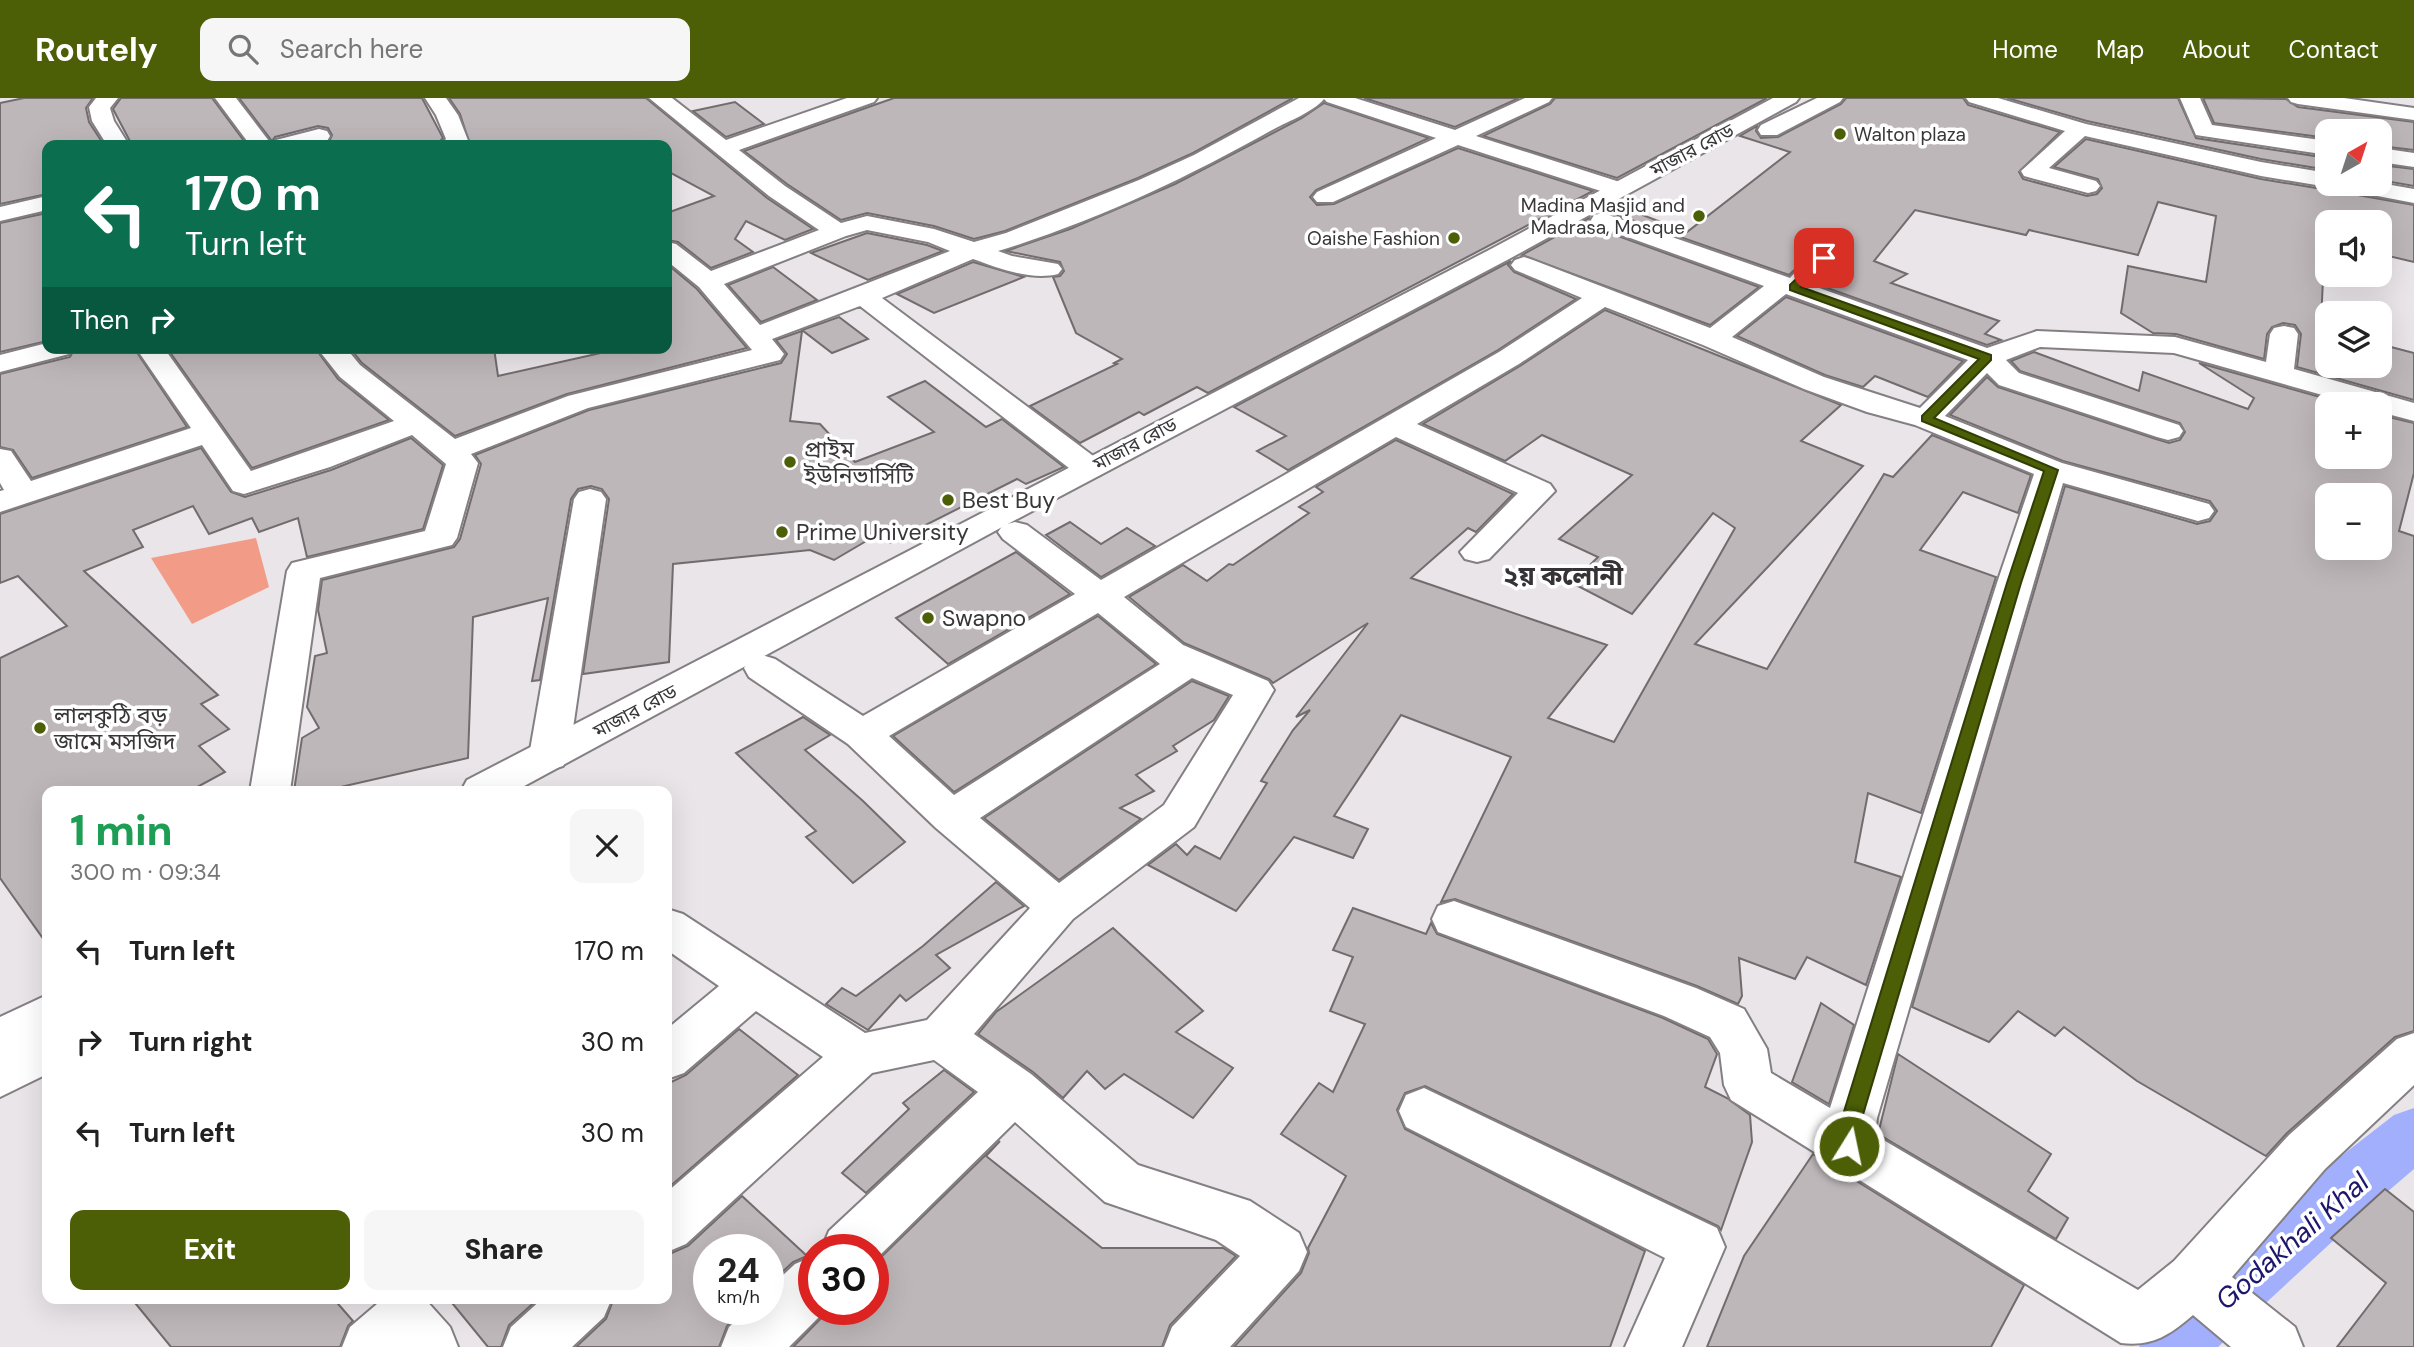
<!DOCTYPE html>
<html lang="en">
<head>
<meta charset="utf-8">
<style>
  :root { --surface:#fff; --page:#f6f6f6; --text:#222; --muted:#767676; --accent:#4c5f06 }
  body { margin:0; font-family:"DM Sans","Noto Sans Bengali",sans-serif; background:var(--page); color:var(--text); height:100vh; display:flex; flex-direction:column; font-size:26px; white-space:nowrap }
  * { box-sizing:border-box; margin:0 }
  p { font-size:23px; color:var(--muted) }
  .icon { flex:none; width:38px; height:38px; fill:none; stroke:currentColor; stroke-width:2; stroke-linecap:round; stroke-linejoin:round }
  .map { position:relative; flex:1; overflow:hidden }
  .panel { position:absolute; left:42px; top:688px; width:630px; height:518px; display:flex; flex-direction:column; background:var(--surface); border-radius:14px; box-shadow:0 7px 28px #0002 }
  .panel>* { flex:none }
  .banner { position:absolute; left:42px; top:42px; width:630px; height:214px; border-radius:14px; box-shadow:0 7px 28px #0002; background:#0b6e4f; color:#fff; overflow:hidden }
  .needle { width:46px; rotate:39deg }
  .fabs { position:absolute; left:2315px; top:21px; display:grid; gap:14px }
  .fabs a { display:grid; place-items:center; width:77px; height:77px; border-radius:14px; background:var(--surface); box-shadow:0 7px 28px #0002; font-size:35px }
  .speed { position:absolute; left:693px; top:1136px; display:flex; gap:14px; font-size:35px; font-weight:700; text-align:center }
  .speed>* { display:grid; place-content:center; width:91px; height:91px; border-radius:50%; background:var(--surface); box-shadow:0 7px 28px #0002; line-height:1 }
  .speed small { font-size:18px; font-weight:400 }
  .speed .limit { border:10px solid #d22; background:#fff; color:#111 }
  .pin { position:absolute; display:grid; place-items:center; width:60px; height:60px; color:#fff; margin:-30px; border-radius:14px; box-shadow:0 4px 10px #0006 }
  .me { position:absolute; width:77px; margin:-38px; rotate:10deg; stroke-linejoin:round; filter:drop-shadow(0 0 5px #0008) }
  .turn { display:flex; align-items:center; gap:24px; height:147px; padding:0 28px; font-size:32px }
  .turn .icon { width:91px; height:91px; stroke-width:2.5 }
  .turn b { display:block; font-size:49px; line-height:60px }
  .then { display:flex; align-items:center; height:66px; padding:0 28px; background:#0003; gap:14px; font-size:26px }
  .round { display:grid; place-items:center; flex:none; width:74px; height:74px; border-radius:14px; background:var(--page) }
  .headline { display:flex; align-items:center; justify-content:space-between; height:119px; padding:0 28px }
  h1 { font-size:42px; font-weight:800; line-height:52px; color:#1e9e55 }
  .action { display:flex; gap:14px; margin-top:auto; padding:14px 28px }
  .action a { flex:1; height:80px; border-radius:14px; background:var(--accent); color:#fff; font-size:28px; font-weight:800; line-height:80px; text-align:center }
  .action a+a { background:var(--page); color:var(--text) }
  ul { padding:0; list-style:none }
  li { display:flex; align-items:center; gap:21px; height:91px; padding:0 28px }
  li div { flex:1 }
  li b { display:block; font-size:26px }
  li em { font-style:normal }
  header { display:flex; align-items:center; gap:42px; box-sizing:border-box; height:98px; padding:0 35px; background:var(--accent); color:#fff }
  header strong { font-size:33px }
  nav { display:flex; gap:38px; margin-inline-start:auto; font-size:24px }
  .search { width:490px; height:63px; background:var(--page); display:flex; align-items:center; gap:18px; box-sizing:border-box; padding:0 24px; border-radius:14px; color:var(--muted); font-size:26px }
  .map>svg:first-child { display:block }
  .green { fill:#f29b86 }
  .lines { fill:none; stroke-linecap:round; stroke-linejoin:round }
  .canal { fill:#a1affc; fill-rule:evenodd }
  .building { fill:#beb7b9; stroke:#736c6e; stroke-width:2; fill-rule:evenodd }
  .street-casing { stroke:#847f83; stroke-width:4 }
  .secondary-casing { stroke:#847f83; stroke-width:4 }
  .street { fill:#fff; fill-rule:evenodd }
  .secondary { fill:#fff; fill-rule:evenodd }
  .route { fill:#4c5f06; stroke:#313e04; stroke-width:2 }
  .poi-dot { fill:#4c5f06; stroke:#fff; stroke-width:2.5 }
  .labels { text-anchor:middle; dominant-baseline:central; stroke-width:7; stroke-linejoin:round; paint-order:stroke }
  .far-poi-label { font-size:19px; fill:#383638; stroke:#fff; text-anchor:end }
  .far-street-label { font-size:19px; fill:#383638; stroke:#fff }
  .poi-label { font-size:23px; fill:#383638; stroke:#fff; text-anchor:start }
  .quarter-label { font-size:26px; font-weight:bold; fill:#373236; stroke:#fff }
  .near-water-label { font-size:28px; font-style:italic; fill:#1c176d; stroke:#fff }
</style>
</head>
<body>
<header>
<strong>Routely</strong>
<div class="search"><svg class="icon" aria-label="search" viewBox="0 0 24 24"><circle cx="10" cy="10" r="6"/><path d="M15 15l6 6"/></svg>Search here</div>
<nav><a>Home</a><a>Map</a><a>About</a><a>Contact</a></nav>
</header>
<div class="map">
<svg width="2414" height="1249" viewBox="0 0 2414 1249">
  <rect width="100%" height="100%" fill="#eae5e9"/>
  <path class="green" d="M256 440 269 489 192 526 151 460Z"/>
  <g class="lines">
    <path class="canal" d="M2414 1010V1071L2373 1106 2218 1249H2139L2148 1226 2331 1066 2394 1017Z"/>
  </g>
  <g class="building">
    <path d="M24 0H93L86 10 89 24 104 47H47V96L0 106V5Z"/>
    <path d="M121 0H212L247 47H132L113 11Z"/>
    <path d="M239 0H422L443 40 437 47H320L329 44 332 37 328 30 318 28 275 39 272 43Z"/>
    <path d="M449 0H646L767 100 813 131 785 142 746 123 735 141 753 154 711 170 678 144 667 142V115L714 98 667 73V47H470L460 16Z"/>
    <path d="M894 0H1293L1193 55 1138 80 1005 133 974 141 934 128 867 115 841 122 787 86 744 53Z"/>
    <path d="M1364 0H1519L1455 29Z"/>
    <path d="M1555 0H1767L1617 80 1483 38 1550 6Z"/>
    <path d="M1846 0H1963L1968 7 2060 34 2019 74 2023 81 2087 98 2097 96 2102 90 2098 81 2054 69 2086 41 2261 81 2328 92 2336 89 2341 94 2414 107V164L2380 156V124H2328V161L2324 160 2321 224 2328 226V268H2380V251L2385 253 2387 248 2414 255V302L2297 269 2301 236 2295 227 2283 225 2272 229 2267 236 2264 261 2176 236 2153 235 2121 215 2128 168 2206 184 2216 118 2158 104 2138 157 2029 132 2026 137 1915 112 1874 163 1907 176 1891 185 1999 223 1985 236 2001 242 1987 247 1816 186 1839 162 1833 152 1813 155 1789 177 1603 112 1614 106 1687 134 1790 54 1740 38 1757 28 1756 33 1761 40 1778 39 1841 6Z"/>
    <path d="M2007 0H2178L2196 40 2328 60V72L2261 61 2087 23Z"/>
    <path d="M2203 0 2286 1 2298 9 2414 24V52L2380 48V33H2328V40L2214 25Z"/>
    <path d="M735 4 764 26 726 39 693 13Z"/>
    <path d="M1324 5 1429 40 1316 92 1310 99 1317 107 1334 106 1458 50 1593 93 1208 295 1197 289 1144 317 1139 314 1080 345 1030 308 1117 266 1114 265 1122 261 1076 235 1053 179 1060 178 1064 173 1060 164 1006 153 1070 131 1175 86 1302 20Z"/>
    <path d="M2380 67 2414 71V88L2380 82Z"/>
    <path d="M47 115V243L0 254V125Z"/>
    <path d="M1589 120 1593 129 1759 189 1710 227 1522 157Z"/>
    <path d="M867 135 927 147 943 153 868 182 811 155Z"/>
    <path d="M1511 163 1508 167 1514 174 1576 201 1498 252 1288 372 1257 353 1286 338 1234 309Z"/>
    <path d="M973 164 1024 179 934 215 897 196Z"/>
    <path d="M667 166 697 191 747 250 567 296 455 338 362 265 350 250H494L498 278 623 250H667Z"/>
    <path d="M773 169 817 202 761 224 728 187Z"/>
    <path d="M1786 199 1963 263 1928 299 1875 278 1863 289 1825 277 1737 238Z"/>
    <path d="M1605 212 1841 307 1801 343 1863 368 1695 546 1767 571 1884 376 1893 379 1932 337 2031 377 2018 415 1963 394 1920 452 1996 479 1921 715 1868 695 1855 764 1901 779 1866 887 1807 859 1795 881 1739 860 1742 898 1738 906 1697 888 1455 801 1441 804 1511 659 1401 617 1334 718 1368 731 1353 760 1294 739 1236 813 1148 767 1176 746 1187 757 1195 748 1220 761 1267 685 1261 683 1293 632 1310 612 1296 619 1368 525 1273 585 1269 581 1184 545 1129 499 1183 467 1207 483 1229 466 1233 467 1309 415 1299 409 1323 394 1316 389 1396 342 1513 396 1476 434 1468 430 1411 480 1607 547 1548 620 1614 644 1735 430 1713 415 1632 516 1572 485 1598 459 1559 441 1632 377 1542 337 1505 363 1423 326 1520 268Z"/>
    <path d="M839 219 868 241 832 255 802 232Z"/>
    <path d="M802 233 790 323 820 326 855 364 934 334 888 299 925 283 986 329 1002 321 1064 369 1026 386 1017 381 890 445 880 435 834 462 810 452 673 466 669 564 583 576 609 401 602 391 591 388 578 391 571 401 540 582 532 583 548 500 473 519 468 660 323 693H294L302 640 319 630 307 609 315 558 327 555 318 512 322 482 454 449 460 441 481 366 475 357 589 312 781 265 787 256 776 242Z"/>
    <path d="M75 250H134L187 329 32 380 13 352 0 349V276L70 259Z"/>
    <path d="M167 250H315L338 281 389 322 252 370Z"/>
    <path d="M2034 254 2139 293 2143 274 2248 311 2254 300 2199 265 2345 306H2328V359H2380V317L2414 325V375L2399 433 2414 438V933L2395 939 2287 1035 2266 1058 2137 983 2064 929 2055 938 2018 913 1989 944 1912 909 2065 388 2197 426 2210 423 2217 413 2210 403 2063 363 1950 317 1987 279 1998 289 2156 341 2169 345 2180 342 2185 334 2180 325 2020 273 2011 263ZM2328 397H2380V450H2328Z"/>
    <path d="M411 340 443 367 423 431 307 459 298 420 259 434 252 420 209 436 193 408 133 432 143 449 84 473 218 597 201 606 229 631 199 648 225 674 190 693H47V846L0 780V560L67 528 18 478 0 485V416L201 350 231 394 245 399 331 372Z"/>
    <path d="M1070 424 1101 446 1127 430 1155 448 1101 479 1046 437Z"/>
    <path d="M1016 454 1070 496 948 566 896 520Z"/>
    <path d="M1098 518 1156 566 954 694 893 638Z"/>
    <path d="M1192 583 1229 598 1214 622 1173 648 1177 653 1136 677 1154 693 1120 710 1141 721 1059 782 984 720Z"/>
    <path d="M803 619 830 637 805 652 863 703 905 744 853 785 806 739 816 733 736 655Z"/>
    <path d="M996 784 1024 808 936 857 950 870 906 903 900 897 868 932 826 906 842 890 856 898 923 848Z"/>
    <path d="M1353 810 1426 836 1431 825 1437 836 1663 920 1708 941 1717 956 1705 989 1727 1000 1750 1017 1752 1044 1721 1132 1718 1128 1425 988 1405 995 1397 1012 1405 1031 1645 1153 1610 1249H1234L1301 1175 1309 1155 1308 1150 1346 1078 1281 1036 1319 985 1333 994 1365 926 1330 913 1353 859 1333 852Z"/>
    <path d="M1113 830 1203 913 1176 934 1233 970 1193 1020 1124 976 1105 991 1087 973 1063 1000 1033 974 978 936 996 914Z"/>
    <path d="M1821 905 1854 927 1829 1006 1792 984Z"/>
    <path d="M739 931 798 977 667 1091V986L686 977Z"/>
    <path d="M1898 956 2051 1056 2028 1093 2068 1120 2056 1141 1878 1036Z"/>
    <path d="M944 972 974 994 866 1095 842 1075 909 1011 903 1005Z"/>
    <path d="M1000 1043 986 1058 1102 1150H1223L1236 1158 1170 1227 1162 1249H793L830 1211H873V1167Z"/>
    <path d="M1813 1056 2024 1187 1991 1249H1707L1744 1158Z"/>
    <path d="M2385 1091 2414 1114V1249H2337L2386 1185 2331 1140Z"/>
    <path d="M742 1098 807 1158 793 1164 768 1187V1152H709V1211H744L727 1228 719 1249H576L606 1221 614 1200H667V1157L688 1148Z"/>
    <path d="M131 1200H333L353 1223 348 1228 340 1249H171Z"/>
    <path d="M448 1200H539L509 1227 501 1249H488Z"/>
  </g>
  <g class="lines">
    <g class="street-casing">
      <g id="street">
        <path d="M96 0H118L110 10 114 23 129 47H107L92 23 89 9Z"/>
        <path d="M215 0H236L272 47H250Z"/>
        <path d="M425 0H446L458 17 469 45 467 47H439L446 41 436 17Z"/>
        <path d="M649 0H672L726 42 847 0H877L874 4 739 52 785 88 841 125 867 118 934 131 974 144 1006 135 1139 82 1194 57 1299 0H1355L1455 32 1525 0H1552L1549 4 1476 38 1626 86 1630 91 1626 96H1610L1458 47 1333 104H1317L1313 99 1317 94 1436 40 1327 4 1324 1C1313 14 1289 23 1274 31 1187 80 1094 124 998 153L1012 158 1058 166 1062 171 1058 176C1031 183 998 170 973 161L882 200 1100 363 1105 370 1100 377 1089 379 1078 377 860 208 772 241 784 256 780 262 588 310 471 356 478 365 457 440 452 447 320 480 290 693H250L287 473 292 465 425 433 446 366 412 337 330 369 244 396 233 393 202 347 0 414V393L4 392 0 385V351L11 353 31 383 191 330 136 250H164L251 373 394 323 340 279 317 250H346L360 267 455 341 568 298 752 252 699 189 667 163V144L676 146 711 173 819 132 769 98ZM867 132 928 144 950 153 760 227 724 186 846 138Z"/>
        <path d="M1966 0H1998L2086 26 2261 64 2328 75V86H2337L2328 89 2261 78 2085 38 2049 70 2096 83 2100 88 2096 93 2088 95 2024 78 2021 73 2065 33 1969 4Z"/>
        <path d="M2180 0H2200L2212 27 2328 43V57L2196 37Z"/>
        <path d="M2288 0H2344L2414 10V22L2298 6 2291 4Z"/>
        <path d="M319 31 327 33 330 38 327 43 309 47H273L276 42Z"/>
        <path d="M2380 50 2414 55V69L2380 64Z"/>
        <path d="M2380 85 2414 91V105L2341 91 2337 86Z"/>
        <path d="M47 98V112L0 123V109Z"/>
        <path d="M1603 115 1790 180C1803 167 1813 150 1833 155L1837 160 1811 187 1987 250 2037 233 2175 239 2266 264 2270 236 2274 230 2284 228 2294 230 2298 236 2294 271 2414 305V323L2380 314V306H2354L2174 255 2040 249 2006 262 2019 275 2179 327 2183 333 2179 339 2168 342 2157 339 1999 287 1987 275 1945 318 2062 365 2209 406 2214 413 2209 420 2198 423 2063 385 1877 1020 1875 1037 2138 1192 2174 1163 2289 1037 2397 941 2414 935V987L2325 1071 2232 1179 2295 1229 2303 1249H2231L2193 1217C2171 1236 2153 1249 2121 1245L1731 1002 1724 987 1720 955 1710 939 1664 918 1438 834 1432 821 1438 808 1454 803 1696 890 1744 911 1767 951 1771 975 1830 1010 1997 485 2034 376 1915 327 1867 314 1804 291 1703 247 1605 209 1519 266 1417 326 1550 386 1555 393 1489 461 1477 464 1465 461 1460 454 1518 395 1396 339 1124 499 1183 547 1268 583 1274 592 1194 729 1073 821 974 936 1031 976 1138 1067 1250 1103 1299 1135 1307 1154 1299 1173 1230 1249H1164L1172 1229 1240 1158 1216 1142 1105 1104 1015 1024 873 1164V1152H821L829 1133 978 994 934 962 872 975 686 1146 667 1154V1094L823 959 756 913 684 975 667 981V931L719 888 667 852V811L683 816 865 935 927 922 1030 810 936 730 848 646 749 579 744 570 749 561 762 557 775 561 863 618 1075 496 1003 441 998 434 1003 427 1015 424 1027 427 1101 482 1499 254 1582 200 1515 172 1511 167 1515 162 1524 159 1533 162 1710 230 1764 188 1594 127 1591 122 1594 117ZM1786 196 1968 262 1920 310 1824 279 1732 239ZM1098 515 1160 566 954 697 889 638ZM1192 580 1233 597 1164 707 1059 785 980 720Z"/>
        <path d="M47 245V250H73L69 256 0 274V257Z"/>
        <path d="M590 391 601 394 606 401 569 658 563 668 549 672 535 668 529 658 574 401 579 394Z"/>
        <path d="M1424 990 1717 1130 1725 1149 1682 1249H1625L1665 1160 1406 1029 1399 1013 1406 997Z"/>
        <path d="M814 1158V1211H827L789 1249H721L729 1229 748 1211H768V1191L795 1166Z"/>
        <path d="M384 1200H424L450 1229 458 1249H342L350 1229Z"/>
        <path d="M543 1200H612L604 1219 572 1249H503L511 1229Z"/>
      </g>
    </g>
    <g class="secondary-casing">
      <g id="secondary">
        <path d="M1773 0H1799L1796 4 1509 161 1004 428 515 693H461L467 682 1491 151Z"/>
        <path d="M1817 0H1843L1840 4 1777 37H1761L1758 32 1761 27Z"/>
        <path d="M47 897V976L0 999V919Z"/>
      </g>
    </g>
    <use href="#street" class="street"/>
    <use href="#secondary" class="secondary"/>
  </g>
  <path class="route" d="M1820 158 1829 160 1801 189 1991 257V262L1934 320 2058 372 2021 485 1862 1020 1856 1054 1849 1057 1841 1054 1838 1048 1842 1020 2007 485 2044 373 1922 323V318L1979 261 1790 192V187Z"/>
  <g class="poi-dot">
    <circle cx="1840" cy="36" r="7"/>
    <circle cx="1699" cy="118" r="7"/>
    <circle cx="1454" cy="140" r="7"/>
    <circle cx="790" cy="364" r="7"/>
    <circle cx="948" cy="402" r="7"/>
    <circle cx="782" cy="434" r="7"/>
    <circle cx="928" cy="520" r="7"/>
    <circle cx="40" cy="630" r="7"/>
  </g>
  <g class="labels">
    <g class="far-poi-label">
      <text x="1854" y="36" text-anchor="start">Walton plaza</text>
      <text x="1685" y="107">Madina Masjid and<tspan x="1685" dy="22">Madrasa, Mosque</tspan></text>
      <text x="1440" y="140">Oaishe Fashion</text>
    </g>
    <g class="far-street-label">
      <text transform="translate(1692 52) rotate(-28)">মাজার রোড</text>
      <text transform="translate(1135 346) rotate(-28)">মাজার রোড</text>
      <text transform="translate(635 613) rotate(-28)">মাজার রোড</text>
    </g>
    <g class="poi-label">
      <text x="804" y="351">প্রাইম<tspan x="804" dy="26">ইউনিভার্সিটি</tspan></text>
      <text x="962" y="402">Best Buy</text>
      <text x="796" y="434">Prime University</text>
      <text x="942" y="520">Swapno</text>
      <text x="54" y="617">লালকুঠি বড়<tspan x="54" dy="26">জামে মসজিদ</tspan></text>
    </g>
    <g class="quarter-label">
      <text x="1563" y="478">২য় কলোনী</text>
    </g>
    <g class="near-water-label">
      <text transform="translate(2292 1143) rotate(-41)">Godakhali Khal</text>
    </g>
  </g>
</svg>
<div class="fabs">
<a><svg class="needle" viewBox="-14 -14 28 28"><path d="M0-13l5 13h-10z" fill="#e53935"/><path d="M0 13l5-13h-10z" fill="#767676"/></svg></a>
<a><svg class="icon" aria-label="sound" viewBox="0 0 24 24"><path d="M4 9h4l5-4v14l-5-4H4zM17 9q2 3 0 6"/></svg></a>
<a><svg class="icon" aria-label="layers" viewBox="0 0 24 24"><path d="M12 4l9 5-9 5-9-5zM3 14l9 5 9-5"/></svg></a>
<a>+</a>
<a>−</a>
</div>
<div class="speed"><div>24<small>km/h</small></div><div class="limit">30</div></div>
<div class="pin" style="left:1824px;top:160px;background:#d93025"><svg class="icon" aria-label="arrive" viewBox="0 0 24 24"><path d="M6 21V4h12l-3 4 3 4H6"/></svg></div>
<svg class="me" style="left:1849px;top:1048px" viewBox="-20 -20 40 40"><circle r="17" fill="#4c5f06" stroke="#fff" stroke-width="3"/><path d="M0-11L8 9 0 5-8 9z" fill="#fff"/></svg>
<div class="banner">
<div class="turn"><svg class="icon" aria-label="left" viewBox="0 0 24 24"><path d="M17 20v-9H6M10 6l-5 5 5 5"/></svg><div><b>170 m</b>Turn left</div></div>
<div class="then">Then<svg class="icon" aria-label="right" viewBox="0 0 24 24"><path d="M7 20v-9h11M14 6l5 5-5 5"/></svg></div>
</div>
<section class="panel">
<div class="headline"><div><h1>1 min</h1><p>300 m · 09:34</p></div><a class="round"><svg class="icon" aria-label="close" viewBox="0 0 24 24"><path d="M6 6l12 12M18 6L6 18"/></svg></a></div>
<ul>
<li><svg class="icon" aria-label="left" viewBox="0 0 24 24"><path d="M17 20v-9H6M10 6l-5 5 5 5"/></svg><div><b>Turn left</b></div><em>170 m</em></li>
<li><svg class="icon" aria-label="right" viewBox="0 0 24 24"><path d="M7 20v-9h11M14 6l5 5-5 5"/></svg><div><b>Turn right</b></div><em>30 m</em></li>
<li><svg class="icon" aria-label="left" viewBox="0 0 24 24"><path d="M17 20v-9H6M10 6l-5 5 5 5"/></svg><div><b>Turn left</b></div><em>30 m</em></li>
</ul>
<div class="action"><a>Exit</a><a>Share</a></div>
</section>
</div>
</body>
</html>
